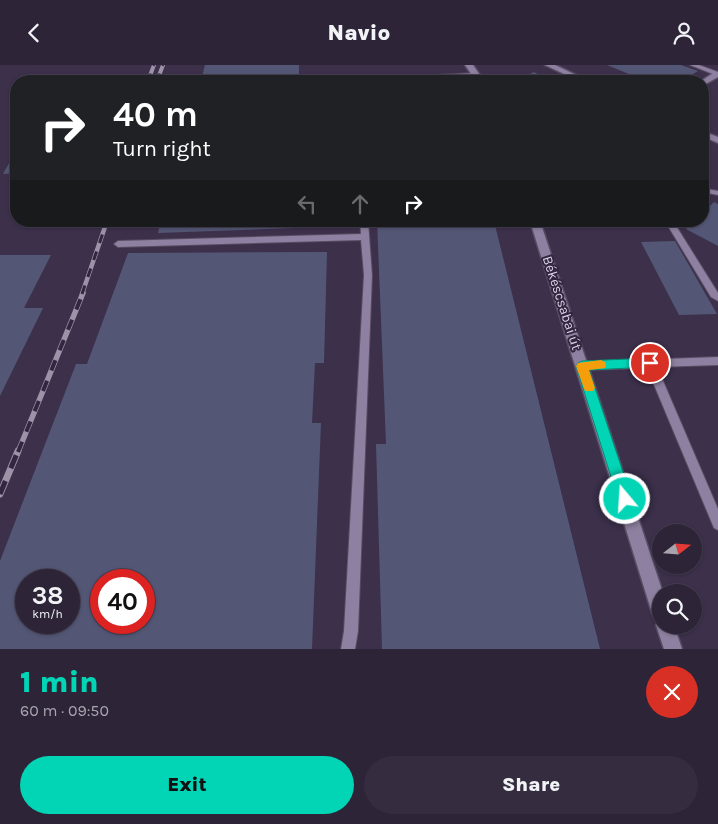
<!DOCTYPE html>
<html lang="en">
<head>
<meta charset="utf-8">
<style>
  :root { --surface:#2d2438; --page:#352c40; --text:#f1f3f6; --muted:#a7a4ae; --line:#484153; --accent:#02d5b6 }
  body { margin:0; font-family:Karla,sans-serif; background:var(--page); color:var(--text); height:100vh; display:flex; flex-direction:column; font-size:19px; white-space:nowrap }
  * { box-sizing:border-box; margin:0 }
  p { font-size:16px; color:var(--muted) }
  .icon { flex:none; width:28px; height:28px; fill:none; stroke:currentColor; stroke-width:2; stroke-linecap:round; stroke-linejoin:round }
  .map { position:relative; height:584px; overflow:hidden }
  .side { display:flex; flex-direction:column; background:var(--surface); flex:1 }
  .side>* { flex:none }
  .top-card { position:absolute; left:10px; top:10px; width:699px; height:152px; border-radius:20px; box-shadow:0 1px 4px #0004,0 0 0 1px var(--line); background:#202124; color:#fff; overflow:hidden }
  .needle { width:32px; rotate:73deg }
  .fabs { position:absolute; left:652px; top:459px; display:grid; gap:10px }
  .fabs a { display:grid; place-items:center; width:50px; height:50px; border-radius:50%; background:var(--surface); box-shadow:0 1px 4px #0004,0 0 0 1px var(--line); font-size:25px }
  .speed { position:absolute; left:15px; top:504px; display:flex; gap:10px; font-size:25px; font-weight:700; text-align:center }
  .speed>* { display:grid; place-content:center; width:65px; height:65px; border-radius:50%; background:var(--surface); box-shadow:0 1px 4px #0004,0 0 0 1px var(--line); line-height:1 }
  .speed small { font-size:12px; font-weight:400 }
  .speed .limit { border:8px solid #d22; background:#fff; color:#111 }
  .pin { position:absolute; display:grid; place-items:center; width:42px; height:42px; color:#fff; margin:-21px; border:2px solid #fff; border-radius:50%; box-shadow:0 1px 5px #0007 }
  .me { position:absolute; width:55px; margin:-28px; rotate:342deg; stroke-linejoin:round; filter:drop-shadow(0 0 4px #0008) }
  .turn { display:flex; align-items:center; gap:18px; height:105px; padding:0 20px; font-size:22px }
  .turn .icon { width:65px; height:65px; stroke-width:2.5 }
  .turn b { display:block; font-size:35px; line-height:42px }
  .lanes { display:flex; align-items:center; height:48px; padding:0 20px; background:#0003; justify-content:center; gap:25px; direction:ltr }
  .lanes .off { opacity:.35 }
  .round { display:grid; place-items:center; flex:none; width:52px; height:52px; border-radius:26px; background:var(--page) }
  .overview { display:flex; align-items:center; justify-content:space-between; height:85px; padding:0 20px }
  h1 { font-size:30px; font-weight:800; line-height:38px; color:var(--accent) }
  .button { display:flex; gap:10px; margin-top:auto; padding:10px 20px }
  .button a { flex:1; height:58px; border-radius:30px; background:var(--accent); color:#111; font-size:20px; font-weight:800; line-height:58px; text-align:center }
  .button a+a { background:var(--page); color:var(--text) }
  header { display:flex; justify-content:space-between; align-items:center; height:65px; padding:0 20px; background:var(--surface); font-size:22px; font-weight:800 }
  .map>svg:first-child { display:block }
  .building { fill:#535775; fill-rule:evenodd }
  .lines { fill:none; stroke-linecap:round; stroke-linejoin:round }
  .lane-casing { stroke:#574c63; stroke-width:2 }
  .street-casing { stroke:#574c63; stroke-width:3 }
  .secondary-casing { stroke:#574c63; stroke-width:3 }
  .lane { fill:#8e80a0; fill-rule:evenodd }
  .street { fill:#8e80a0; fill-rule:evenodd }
  .secondary { fill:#8e80a0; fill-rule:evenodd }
  .rail-far3-casing { stroke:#9c93a8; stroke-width:4 }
  .rail-far2-casing { stroke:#9c93a8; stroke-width:4.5 }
  .rail-far1-casing { stroke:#9c93a8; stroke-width:5.5 }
  .rail-casing { stroke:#9c93a8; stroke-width:7 }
  .rail-far3 { stroke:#322640; stroke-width:2.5; stroke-dasharray:8; stroke-linecap:butt }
  .rail-far2 { stroke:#322640; stroke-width:3; stroke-dasharray:9; stroke-linecap:butt }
  .rail-far1 { stroke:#322640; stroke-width:4; stroke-dasharray:11; stroke-linecap:butt }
  .rail { stroke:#322640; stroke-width:5; stroke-dasharray:14; stroke-linecap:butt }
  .route { fill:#02d5b6; stroke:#018a76 }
  .slow { fill:#f59e0b }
  .labels { text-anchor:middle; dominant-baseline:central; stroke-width:4; stroke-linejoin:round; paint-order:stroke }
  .street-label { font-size:14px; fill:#dbd4e5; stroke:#322640 }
</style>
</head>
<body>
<header><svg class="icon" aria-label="back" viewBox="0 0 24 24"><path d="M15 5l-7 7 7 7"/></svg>Navio<svg class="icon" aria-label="person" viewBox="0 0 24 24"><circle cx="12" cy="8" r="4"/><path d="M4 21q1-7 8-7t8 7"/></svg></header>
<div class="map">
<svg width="718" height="584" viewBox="0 0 718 584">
  <rect width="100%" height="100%" fill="#3c304b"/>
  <g class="building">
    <path d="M205 0H299V16H201Z"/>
    <path d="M607 0H681L698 6 685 14 674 9 663 16H646Z"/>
    <path d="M534 7 550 16H526L533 13 528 10Z"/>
    <path d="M505 12 509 16H495L492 13Z"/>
    <path d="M16 86V108L3 109Z"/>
    <path d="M714 137 718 139V181L686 164 695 156H702V149Z"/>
    <path d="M161 156H295V163L158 168Z"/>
    <path d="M377 156H494L600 584H382L376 379H386Z"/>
    <path d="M675 176 690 202 717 249 679 250 641 177Z"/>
    <path d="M327 187 324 298H315L312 358H321L312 584H0V496L76 299H87L128 188ZM26 515H69V558H26ZM101 515H144V558H101Z"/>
    <path d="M0 190H51L24 243H43L0 331Z"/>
  </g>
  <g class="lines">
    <g class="lane-casing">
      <g id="lane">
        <path d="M690 0H699L718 7V11Z"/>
        <path d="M477 8 480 10 479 11 387 16H352L355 14Z"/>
        <path d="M702 123 718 126V130L702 127Z"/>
        <path d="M360 156H368L372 210 358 566 355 584H341L344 566 364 210 361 175 118 182 114 179 118 176 361 169Z"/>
        <path d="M665 156H673L718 228V236L711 232Z"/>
        <path d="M718 292V300L657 302 718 444V465L714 463 647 303 582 305 578 304 577 301 578 298 582 297Z"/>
      </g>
    </g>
    <g class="street-casing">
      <path id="street" d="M715 7H718V12L702 21 701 16Z"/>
    </g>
    <g class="secondary-casing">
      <g id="secondary">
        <path d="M465 0H473L484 16H476Z"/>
        <path d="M545 0H555L589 16H579Z"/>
        <path d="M702 66 718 72V78L702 71Z"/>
        <path d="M530 156H540L663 528H661V560H674L682 584H664L656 560 658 555 655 554 652 548Z"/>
      </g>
    </g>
    <use href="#lane" class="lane"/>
    <use href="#street" class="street"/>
    <use href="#secondary" class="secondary"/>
    <g class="rail-far3-casing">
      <g id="rail-far3">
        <path d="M148 16 154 0"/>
        <path d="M157 16 163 0"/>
      </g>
    </g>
    <g class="rail-far2-casing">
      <path id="rail-far2" d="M82 229 107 156"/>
    </g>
    <g class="rail-far1-casing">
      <path id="rail-far1" d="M18 387 83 228"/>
    </g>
    <g class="rail-casing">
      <path id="rail" d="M0 429 18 386"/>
    </g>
    <use href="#rail-far3" class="rail-far3"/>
    <use href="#rail-far2" class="rail-far2"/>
    <use href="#rail-far1" class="rail-far1"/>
    <use href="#rail" class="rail"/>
  </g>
  <path class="route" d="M650 293 654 294 655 298 654 301 650 302 589 305 632 434 630 439 625 441 620 439 618 434 576 301 578 298 582 296Z"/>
  <path class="slow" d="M601 295 605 297 606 300 605 303 589 305 595 323 593 326H585L576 301 578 298Z"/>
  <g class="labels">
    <g class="street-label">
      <text transform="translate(562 238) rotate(72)">Békéscsabai út</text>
    </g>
  </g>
</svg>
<div class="fabs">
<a><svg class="needle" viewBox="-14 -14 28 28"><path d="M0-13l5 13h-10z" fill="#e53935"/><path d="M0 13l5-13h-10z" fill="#a7a4ae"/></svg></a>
<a><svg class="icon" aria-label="search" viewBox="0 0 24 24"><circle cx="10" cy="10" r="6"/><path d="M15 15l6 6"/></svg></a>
</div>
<div class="speed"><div>38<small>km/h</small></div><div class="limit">40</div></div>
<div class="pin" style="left:650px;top:298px;background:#d93025"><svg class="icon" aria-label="arrive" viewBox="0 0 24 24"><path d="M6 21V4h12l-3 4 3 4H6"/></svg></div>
<svg class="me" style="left:625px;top:434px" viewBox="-20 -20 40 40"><circle r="17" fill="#02d5b6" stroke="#fff" stroke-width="3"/><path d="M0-11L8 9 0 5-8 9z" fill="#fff"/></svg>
<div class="top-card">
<div class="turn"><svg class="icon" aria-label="right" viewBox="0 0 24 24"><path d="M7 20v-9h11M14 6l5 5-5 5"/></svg><div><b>40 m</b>Turn right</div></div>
<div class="lanes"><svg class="icon off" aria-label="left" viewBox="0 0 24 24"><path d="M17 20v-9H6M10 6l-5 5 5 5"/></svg><svg class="icon off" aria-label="ahead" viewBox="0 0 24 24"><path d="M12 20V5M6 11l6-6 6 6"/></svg><svg class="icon" aria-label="right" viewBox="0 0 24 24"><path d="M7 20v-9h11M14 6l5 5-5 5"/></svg></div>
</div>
</div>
<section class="side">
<div class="overview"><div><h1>1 min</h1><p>60 m · 09:50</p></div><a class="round" style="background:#d93025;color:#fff"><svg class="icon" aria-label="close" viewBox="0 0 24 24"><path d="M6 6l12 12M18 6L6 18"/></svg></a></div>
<div class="button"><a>Exit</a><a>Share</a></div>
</section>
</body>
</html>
